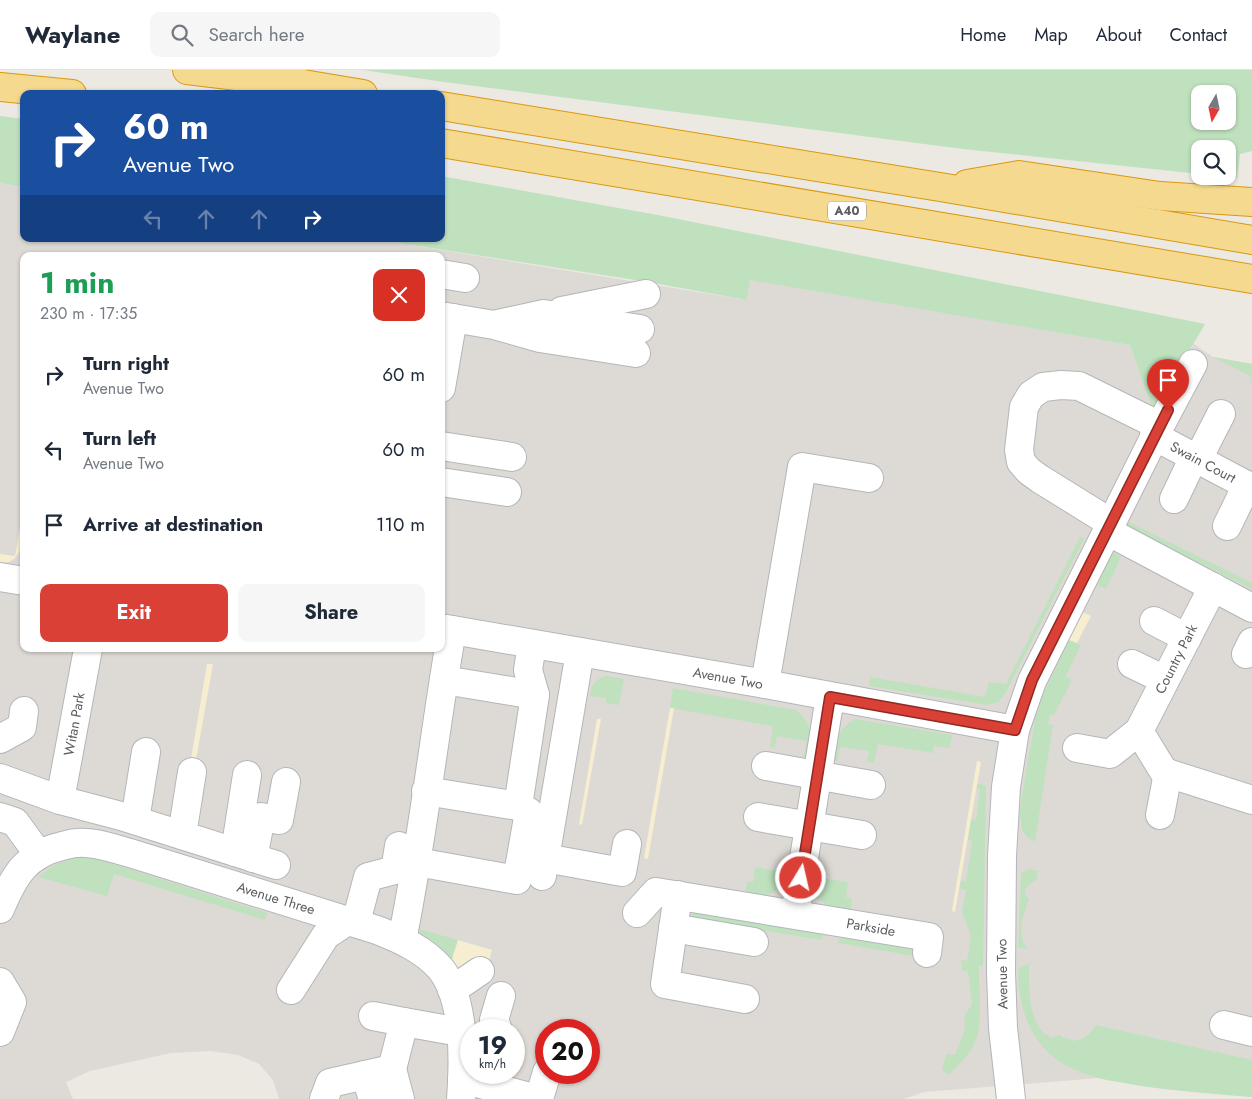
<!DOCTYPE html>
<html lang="en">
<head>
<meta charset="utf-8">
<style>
  :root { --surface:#fff; --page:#f6f6f7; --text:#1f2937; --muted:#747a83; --line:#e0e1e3; --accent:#db4036 }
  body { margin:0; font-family:Jost,sans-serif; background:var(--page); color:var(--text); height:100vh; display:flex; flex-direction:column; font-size:19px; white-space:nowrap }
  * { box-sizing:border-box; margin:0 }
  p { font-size:16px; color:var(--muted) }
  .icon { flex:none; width:28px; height:28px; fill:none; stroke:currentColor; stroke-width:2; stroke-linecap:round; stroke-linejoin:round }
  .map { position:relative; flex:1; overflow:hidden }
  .side { position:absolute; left:20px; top:182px; width:425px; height:400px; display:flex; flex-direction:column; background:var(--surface); border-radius:10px; box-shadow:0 1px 4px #0004 }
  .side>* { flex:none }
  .guide { position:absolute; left:20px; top:20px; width:425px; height:152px; border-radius:10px; box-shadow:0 1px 4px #0004; background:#1a4fa0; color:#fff; overflow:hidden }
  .needle { width:32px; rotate:189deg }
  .controls { position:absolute; left:1191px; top:15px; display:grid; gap:10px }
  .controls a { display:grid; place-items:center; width:45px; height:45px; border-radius:10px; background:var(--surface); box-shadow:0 1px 4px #0004; font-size:25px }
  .speed { position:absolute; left:460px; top:949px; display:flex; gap:10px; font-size:25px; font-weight:700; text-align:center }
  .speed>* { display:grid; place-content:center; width:65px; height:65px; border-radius:50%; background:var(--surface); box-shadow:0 1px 4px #0004; line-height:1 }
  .speed small { font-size:12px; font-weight:400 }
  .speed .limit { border:8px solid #d22; background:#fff; color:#111 }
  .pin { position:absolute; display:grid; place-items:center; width:42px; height:42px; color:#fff; margin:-51px -21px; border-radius:50% 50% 50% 0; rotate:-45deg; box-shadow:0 0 5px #0007 }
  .pin .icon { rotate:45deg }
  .me { position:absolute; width:55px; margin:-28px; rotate:9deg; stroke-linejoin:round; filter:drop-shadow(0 0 4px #0008) }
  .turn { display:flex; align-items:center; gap:18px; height:105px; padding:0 20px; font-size:22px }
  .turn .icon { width:65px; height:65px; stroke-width:2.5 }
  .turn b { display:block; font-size:35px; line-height:42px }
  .lanes { display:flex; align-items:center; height:48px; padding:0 20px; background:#0003; justify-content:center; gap:25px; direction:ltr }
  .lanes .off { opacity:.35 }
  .round { display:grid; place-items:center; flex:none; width:52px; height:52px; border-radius:10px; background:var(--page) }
  .overview { display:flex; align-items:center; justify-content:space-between; height:85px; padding:0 20px }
  h1 { font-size:30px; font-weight:700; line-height:38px; color:#1e9e55 }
  .primary-button { display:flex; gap:10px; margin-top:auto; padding:10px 20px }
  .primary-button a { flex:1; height:58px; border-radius:10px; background:var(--accent); color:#fff; font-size:20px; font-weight:700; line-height:58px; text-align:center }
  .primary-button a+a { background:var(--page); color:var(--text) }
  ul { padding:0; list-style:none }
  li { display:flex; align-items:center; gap:15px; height:75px; padding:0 20px }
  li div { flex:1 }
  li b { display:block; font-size:19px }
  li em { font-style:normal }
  header { display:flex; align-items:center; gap:30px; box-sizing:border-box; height:70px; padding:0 25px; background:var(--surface); border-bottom:1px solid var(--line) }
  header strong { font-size:24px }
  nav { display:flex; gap:28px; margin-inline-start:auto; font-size:18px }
  .search { width:350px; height:45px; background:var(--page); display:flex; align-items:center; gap:12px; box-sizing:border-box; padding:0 18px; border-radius:10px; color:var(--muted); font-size:19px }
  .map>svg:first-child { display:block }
  .industrial { fill:#dddad5; fill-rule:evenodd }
  .green { fill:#bfe1be; fill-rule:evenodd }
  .sand { fill:#f7edd0 }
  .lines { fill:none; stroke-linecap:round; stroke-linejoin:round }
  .minor-casing { stroke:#b3b6ba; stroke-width:30 }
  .highway-casing { stroke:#db9810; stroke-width:30 }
  .minor { stroke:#fff; stroke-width:28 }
  .highway { stroke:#f4d98e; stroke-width:28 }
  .route-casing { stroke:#8e2a23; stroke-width:12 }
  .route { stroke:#db4036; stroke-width:9 }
  .labels { text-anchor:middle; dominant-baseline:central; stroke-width:4.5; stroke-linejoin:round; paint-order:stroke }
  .shield { fill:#fff; stroke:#8b8e90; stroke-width:1 }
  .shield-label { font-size:12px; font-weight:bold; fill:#595d60 }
  .street-label { font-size:14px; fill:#595d60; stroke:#fff }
</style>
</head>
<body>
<header>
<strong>Waylane</strong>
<div class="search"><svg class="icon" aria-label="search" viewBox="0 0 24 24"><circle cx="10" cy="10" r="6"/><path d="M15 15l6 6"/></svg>Search here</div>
<nav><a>Home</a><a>Map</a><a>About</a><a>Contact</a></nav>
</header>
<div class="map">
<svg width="1252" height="1029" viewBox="0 0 1252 1029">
  <rect width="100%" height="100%" fill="#ebe9e1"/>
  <path class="industrial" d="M0 113 24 117V169H374L747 230 750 209 1130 275 1152 338 1155 340 1194 274 1213 287 1252 294V1027L1163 1019 1099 1008 924 1022 904 1029H279L273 1010 259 994 238 985 211 981 171 983 90 1001 66 1012 73 1029H0ZM24 186H441V579H24ZM471 960H514V1002H471ZM546 960H589V1002H546Z"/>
  <g class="green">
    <path d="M363 0H1252V81L1240 84 1237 108 1224 106H1228V79H1200V104L963 79 444 12ZM1200 24H1228V51H1200Z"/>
    <path d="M0 46 24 49V117L0 113Z"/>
    <path d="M441 106 663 146 1205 254 1155 340 1152 338 1130 275 750 210 747 230 648 212 374 169H441Z"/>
    <path d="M1213 287 1252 294V312L1250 311 1252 307Z"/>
    <path d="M1129 452 1252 513V519L1126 456Z"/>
    <path d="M1080 467 1084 469 1005 624 998 632 987 635 869 616 870 607 985 627 989 612 1006 614Z"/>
    <path d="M1113 482 1121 487 1106 519 1097 515Z"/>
    <path d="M1069 570 1081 575 1066 606 1072 610 1054 645H1050L1048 654 1053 655 1035 772 1027 767 1022 760 1020 744 1022 726 1036 644 1046 618Z"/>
    <path d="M606 606 624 609 619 635 606 633V628L590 626C591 615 595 609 606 606Z"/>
    <path d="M673 618 796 640C814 655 810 664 809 686L804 687 806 671 777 666 775 678 770 677 773 656 670 638Z"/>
    <path d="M855 649 953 665 949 678 934 676 933 683 878 674 874 693 867 692 869 681 840 677 837 692 833 688C836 671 838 658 855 649Z"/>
    <path d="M977 714 986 715 983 895 979 896C978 918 985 958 972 978 966 988 957 996 949 1005L942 1000 946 985 947 984 955 985C959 972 968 961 964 947L972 934 968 902 962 900 961 890 967 891 971 866 962 842 966 820 959 818 961 811H966L972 771 968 770 971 749 976 750 980 719 976 718Z"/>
    <path d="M77 786 101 790 267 843 265 850 114 804 107 826 38 807 54 795Z"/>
    <path d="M787 786 791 787C784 820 778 826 744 828L747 812H753L755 797 785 802Z"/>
    <path d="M815 791 821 792 819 808 848 812 846 827 852 829 850 844C835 839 815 834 813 816 812 808 814 799 815 791Z"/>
    <path d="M1030 799 1040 801 1036 802 1038 808C1031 814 1024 815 1025 826L1029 828 1021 853 1022 869 1027 879 1018 877 1021 803Z"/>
    <path d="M694 842 823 864 822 870 688 848Z"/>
    <path d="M416 858 458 870 452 889 462 904 417 866Z"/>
    <path d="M840 862 912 874 919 887 839 873Z"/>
    <path d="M1029 893C1029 915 1027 960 1053 968L1059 965 1064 968 1071 969V971C1083 970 1090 965 1096 955L1252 990V1027C1215 1024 1178 1021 1141 1016 1120 1012 1098 1010 1078 1001 1034 984 1018 943 1018 899Z"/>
  </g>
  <g class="sand">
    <path d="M24 435C24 454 28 495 0 493V484L15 486Z"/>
    <path d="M1083 542 1091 546 1077 573 1069 570Z"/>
    <path d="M207 594H213L195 696 190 695Z"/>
    <path d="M670 638H674L648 789 644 788Z"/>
    <path d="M597 649H601L582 755 579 754Z"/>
    <path d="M977 691 981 692 955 842 952 841Z"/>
    <path d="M458 870 492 880 485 906 469 915 452 889Z"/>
  </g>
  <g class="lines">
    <g class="minor-casing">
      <g id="minor">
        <path d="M441 204 465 208"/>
        <path d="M562 241 646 224"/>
        <path d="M441 246 494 255 540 268 636 283"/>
        <path d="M498 254 544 244 640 259"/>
        <path d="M441 318 453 248"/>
        <path d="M1154 366 1252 418"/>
        <path d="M441 376 512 387"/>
        <path d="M1198 389 1221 344"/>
        <path d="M441 412 507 422"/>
        <path d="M1174 429 1194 387"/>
        <path d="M1111 453 1040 409 1029 401 1021 392 1019 380 1024 337 1031 325 1043 317 1061 315 1079 316 1160 356"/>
        <path d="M1227 456 1247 415"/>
        <path d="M1107 461 1252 538"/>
        <path d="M0 507 24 511"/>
        <path d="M1154 551 1187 568"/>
        <path d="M441 558 765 614 1015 660"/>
        <path d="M1246 584 1252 572"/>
        <path d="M1132 594 1165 610"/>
        <path d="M444 610 535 625"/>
        <path d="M765 614 802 397 869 408"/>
        <path d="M1139 661 1164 702 1252 730"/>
        <path d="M0 669 22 657 24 641"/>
        <path d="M1077 678 1110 684 1139 661 1213 517"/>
        <path d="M766 696 871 715"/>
        <path d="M0 708 60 730 121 746 276 795"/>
        <path d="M426 721 518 736"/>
        <path d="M60 730 88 579"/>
        <path d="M1160 745 1168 703"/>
        <path d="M0 747 15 752 39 785"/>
        <path d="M758 747 862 765"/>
        <path d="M135 750 146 682"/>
        <path d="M182 765 192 702"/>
        <path d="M235 782 247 705"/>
        <path d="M253 788 261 747 279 750 286 712"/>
        <path d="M545 788 622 802 627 774"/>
        <path d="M417 792 517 810 529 742 518 736 535 625 528 600 532 574"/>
        <path d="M542 806 580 582"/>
        <path d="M678 825 665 914 745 929"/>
        <path d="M0 839C14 806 25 785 62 776 67 775 72 773 77 773 94 771 114 779 130 783L377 860C400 869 423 879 440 898 465 928 464 991 461 1029"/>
        <path d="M637 843 656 822 929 867 927 883"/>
        <path d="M795 844 830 627"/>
        <path d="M356 852 368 807 395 800 399 776"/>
        <path d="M673 858 754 872"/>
        <path d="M402 870C423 768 434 663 452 560"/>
        <path d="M0 912 12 932 0 962"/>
        <path d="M291 920 326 865 349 850"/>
        <path d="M452 920 480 901"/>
        <path d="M373 946 404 952"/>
        <path d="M1224 955 1252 962"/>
        <path d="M498 960 494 950 501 926"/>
        <path d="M392 999 404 952 460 962"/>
        <path d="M365 1005 373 1029"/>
        <path d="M462 1009 537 1029"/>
        <path d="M324 1029 330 1013 392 999 400 1029"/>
        <path d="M539 1029 547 1002"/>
        <path d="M1011 1029 1003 958 1001 902 1002 786 1006 717 1015 660 1032 611 1160 356 1193 294"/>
      </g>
    </g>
    <g class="highway-casing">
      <g id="highway">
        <path d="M187 0 303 14 363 24"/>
        <path d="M0 17 72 24"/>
        <path d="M441 36 946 118 1252 170"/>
        <path d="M441 73 1252 209"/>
        <path d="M967 114 1019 105 1160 126 1252 132"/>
      </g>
    </g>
    <use href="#minor" class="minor"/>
    <use href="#highway" class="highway"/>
  </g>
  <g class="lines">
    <g class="route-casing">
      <path id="route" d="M801 808 830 627 1015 660 1032 610 1168 340"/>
    </g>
    <use href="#route" class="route"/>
  </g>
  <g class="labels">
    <rect class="shield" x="828" y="131.5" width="38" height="19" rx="4"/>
    <g class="shield-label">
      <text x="847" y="141">A40</text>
    </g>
    <g class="street-label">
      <text transform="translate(1203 392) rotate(28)">Swain Court</text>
      <text transform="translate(1176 589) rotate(-63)">Country Park</text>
      <text transform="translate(728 608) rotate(10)">Avenue Two</text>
      <text transform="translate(74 654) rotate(-80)">Witan Park</text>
      <text transform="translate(276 828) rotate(17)">Avenue Three</text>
      <text transform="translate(871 857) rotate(10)">Parkside</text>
      <text transform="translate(1002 904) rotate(-91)">Avenue Two</text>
    </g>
  </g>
</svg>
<div class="controls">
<a><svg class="needle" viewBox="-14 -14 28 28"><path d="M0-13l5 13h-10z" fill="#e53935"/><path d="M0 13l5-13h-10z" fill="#747a83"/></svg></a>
<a><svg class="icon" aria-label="search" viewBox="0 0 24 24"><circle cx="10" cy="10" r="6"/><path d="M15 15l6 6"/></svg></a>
</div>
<div class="speed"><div>19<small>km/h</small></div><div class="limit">20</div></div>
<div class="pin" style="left:1168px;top:340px;background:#d93025"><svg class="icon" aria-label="arrive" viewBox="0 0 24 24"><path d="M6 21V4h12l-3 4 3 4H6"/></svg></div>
<svg class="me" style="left:801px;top:808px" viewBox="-20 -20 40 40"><circle r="17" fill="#db4036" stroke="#fff" stroke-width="3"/><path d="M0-11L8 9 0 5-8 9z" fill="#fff"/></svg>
<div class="guide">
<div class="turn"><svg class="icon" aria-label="right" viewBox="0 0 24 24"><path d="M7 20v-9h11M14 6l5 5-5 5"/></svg><div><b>60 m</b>Avenue Two</div></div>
<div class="lanes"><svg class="icon off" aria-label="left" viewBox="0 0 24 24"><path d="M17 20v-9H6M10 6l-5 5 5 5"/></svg><svg class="icon off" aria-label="ahead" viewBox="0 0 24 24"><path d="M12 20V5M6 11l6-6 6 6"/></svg><svg class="icon off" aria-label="ahead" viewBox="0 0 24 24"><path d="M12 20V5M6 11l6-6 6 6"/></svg><svg class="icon" aria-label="right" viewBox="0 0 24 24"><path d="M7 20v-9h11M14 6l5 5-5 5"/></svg></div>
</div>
<section class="side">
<div class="overview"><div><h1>1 min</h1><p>230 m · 17:35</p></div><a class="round" style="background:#d93025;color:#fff"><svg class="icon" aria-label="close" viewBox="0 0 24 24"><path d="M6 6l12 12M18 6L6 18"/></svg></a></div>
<ul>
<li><svg class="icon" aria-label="right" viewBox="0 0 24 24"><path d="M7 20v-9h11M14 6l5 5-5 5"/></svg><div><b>Turn right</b><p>Avenue Two</p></div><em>60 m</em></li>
<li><svg class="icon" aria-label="left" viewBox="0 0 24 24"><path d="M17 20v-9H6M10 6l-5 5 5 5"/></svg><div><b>Turn left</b><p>Avenue Two</p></div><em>60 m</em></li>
<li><svg class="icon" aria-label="arrive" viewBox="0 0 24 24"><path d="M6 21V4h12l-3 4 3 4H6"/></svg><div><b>Arrive at destination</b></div><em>110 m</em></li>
</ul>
<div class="primary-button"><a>Exit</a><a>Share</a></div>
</section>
</div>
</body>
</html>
